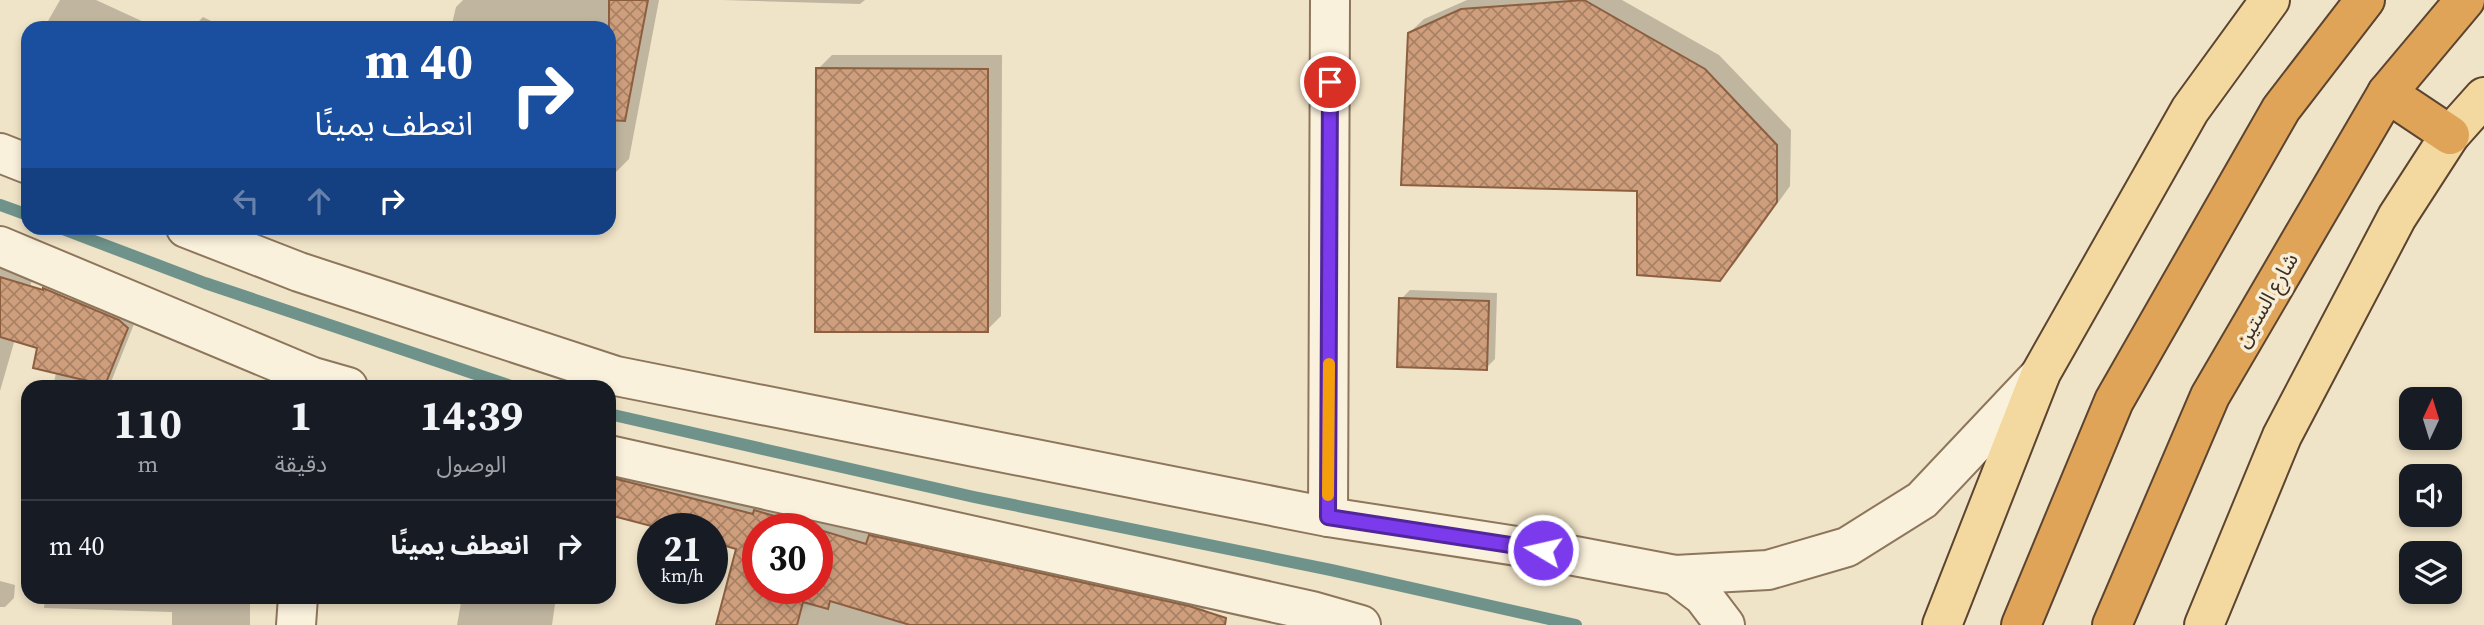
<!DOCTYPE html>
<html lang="ar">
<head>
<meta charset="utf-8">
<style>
  :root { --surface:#171b24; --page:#242831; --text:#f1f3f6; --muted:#9ea1a6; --line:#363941 }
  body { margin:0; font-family:"Source Serif 4","Noto Sans Arabic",serif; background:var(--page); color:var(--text); direction:rtl; height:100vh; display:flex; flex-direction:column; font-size:26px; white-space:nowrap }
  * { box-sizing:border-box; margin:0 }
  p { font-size:23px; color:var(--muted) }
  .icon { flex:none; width:38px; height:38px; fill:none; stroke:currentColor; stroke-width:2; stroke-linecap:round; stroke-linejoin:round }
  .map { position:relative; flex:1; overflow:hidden; direction:ltr }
  .drawer { position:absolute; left:21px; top:380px; width:595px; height:224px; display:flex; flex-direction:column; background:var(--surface); border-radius:21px; box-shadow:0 4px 10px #0003; direction:rtl }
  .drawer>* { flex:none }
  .top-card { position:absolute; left:21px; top:21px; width:595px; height:214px; border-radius:21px; box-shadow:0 4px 10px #0003; direction:rtl; background:#1a4fa0; color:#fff; overflow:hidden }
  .needle { width:46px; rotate:4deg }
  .buttons { position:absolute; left:2399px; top:387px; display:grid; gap:14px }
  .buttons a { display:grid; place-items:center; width:63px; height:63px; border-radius:14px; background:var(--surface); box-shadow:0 4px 10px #0003; font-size:35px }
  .speed { position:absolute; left:637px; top:513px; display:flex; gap:14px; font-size:35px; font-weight:700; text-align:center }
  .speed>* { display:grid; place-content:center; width:91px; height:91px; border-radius:50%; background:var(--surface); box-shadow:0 4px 10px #0003; line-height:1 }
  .speed small { font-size:18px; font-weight:400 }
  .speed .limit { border:10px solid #d22; background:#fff; color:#111 }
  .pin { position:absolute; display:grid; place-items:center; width:60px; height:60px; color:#fff; margin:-30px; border:4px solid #fff; border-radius:50%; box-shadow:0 2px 7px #0007 }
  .me { position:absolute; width:77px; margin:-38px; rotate:279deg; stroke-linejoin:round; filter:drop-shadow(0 0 5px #0008) }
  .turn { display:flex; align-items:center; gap:24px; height:147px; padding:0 28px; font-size:32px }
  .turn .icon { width:91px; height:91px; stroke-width:2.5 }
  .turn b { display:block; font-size:49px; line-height:60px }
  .lanes { display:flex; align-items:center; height:66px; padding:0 28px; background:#0003; justify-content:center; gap:35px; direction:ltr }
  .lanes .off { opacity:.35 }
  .eta { display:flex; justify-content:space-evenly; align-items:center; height:119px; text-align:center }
  .eta b { font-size:42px; font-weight:700; line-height:49px }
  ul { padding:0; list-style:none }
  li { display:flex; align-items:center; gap:21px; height:91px; padding:0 28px; border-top:2px solid var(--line) }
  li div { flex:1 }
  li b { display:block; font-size:26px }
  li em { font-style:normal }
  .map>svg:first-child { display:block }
  .shadow { fill:#0003; fill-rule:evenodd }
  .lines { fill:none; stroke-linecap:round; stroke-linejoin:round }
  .stream { stroke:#6f938a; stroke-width:12 }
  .building { fill:url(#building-cross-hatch); stroke:#8d5f41; stroke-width:2 }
  .street-casing { stroke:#8d765c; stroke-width:42 }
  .primary-casing { stroke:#5b4430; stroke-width:42 }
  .highway-casing { stroke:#5b4430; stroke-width:42 }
  .street { stroke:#faf1dc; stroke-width:38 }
  .primary { stroke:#f3d9a0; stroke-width:38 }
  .highway { stroke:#e0a458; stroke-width:38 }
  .route-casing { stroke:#51269a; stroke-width:18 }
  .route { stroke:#7c3aed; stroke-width:12 }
  .slow { stroke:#f59e0b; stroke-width:12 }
  .labels { text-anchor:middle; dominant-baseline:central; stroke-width:7; stroke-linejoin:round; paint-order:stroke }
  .street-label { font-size:21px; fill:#3d2e20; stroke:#f7eed8 }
</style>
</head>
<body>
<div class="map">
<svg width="2484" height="625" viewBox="0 0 2484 625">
  <defs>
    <pattern id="building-cross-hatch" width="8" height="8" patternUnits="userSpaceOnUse" patternTransform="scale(1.75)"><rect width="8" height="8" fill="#cf9f7d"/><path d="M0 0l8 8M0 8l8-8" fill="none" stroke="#a98266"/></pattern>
  </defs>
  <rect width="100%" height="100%" fill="#f0e4c8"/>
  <g class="shadow">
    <path d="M60 0H96L157 28H44Z"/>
    <path d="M463 0H659L629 159 615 173H609V28H451L456 7Z"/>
    <path d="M722 0H865L860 4Z"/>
    <path d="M1467 0H1622L1719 55 1791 130 1790 186 1734 264 1719 279 1639 189 1409 33 1424 19Z"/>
    <path d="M203 17 225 28H192Z"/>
    <path d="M832 55H1002L1001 316 987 330 818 69Z"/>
    <path d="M0 263 34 273 0 391Z"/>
    <path d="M1410 290 1497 293 1495 359 1486 368 1401 299Z"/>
    <path d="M81 291 136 319 109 387H53L72 300Z"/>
    <path d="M609 462 1207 598 1201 625H718L738 548 712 528H666L609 514ZM758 528H817V588H758Z"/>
    <path d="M0 581 15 585 14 598 5 607H0Z"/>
    <path d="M45 597H250V625H172V612L44 608Z"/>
    <path d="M462 597H556L552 625H457Z"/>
  </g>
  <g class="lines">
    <g class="stream">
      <path d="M0 205 28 215"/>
      <path d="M60 228 205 283 514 387"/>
      <path d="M609 414 974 497 1331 570 1576 625"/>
    </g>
  </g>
  <g class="building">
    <path d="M609 0H648L625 121 609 120Z"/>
    <path d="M1584 0 1705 69 1777 145V202L1720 281 1637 275V191L1401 185 1408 33 1461 9Z"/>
    <path d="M816 68 988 69V332H815Z"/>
    <path d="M0 277 43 290V288L119 320 128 328 105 385 33 368 37 348 0 337Z"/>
    <path d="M1399 298 1489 301 1487 370 1397 367Z"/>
    <path d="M609 477 753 514 754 510 815 528H758V588H817V529L866 544 869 535 1189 606 1226 618 1225 625H910L830 601 828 609 803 602 797 625H716L736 549 712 542V528H659L609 515Z"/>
  </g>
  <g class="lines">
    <g class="street-casing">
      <g id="street">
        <path d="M0 153 28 164"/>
        <path d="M186 228 299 272 616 376 1328 517 1543 550 1675 575 1768 570 1847 547 1922 500 2040 375"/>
        <path d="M0 246 313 377 348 387"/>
        <path d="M609 455 1312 611 1361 625"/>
        <path d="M1328 517 1330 0"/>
        <path d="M1675 575 1703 596 1725 625"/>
        <path d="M296 625 298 597"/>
      </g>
    </g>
    <g class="primary-casing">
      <g id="primary">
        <path d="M1942 625 2041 373 2190 110 2270 0"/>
        <path d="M2204 625 2282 436 2397 217 2450 135 2484 97"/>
      </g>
    </g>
    <g class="highway-casing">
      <g id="highway">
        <path d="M2387 93 2450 135"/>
        <path d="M2021 625 2114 401 2281 109 2365 0"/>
        <path d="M2112 625 2210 396 2387 93 2465 0"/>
      </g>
    </g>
    <use href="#street" class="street"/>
    <use href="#primary" class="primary"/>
    <use href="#highway" class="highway"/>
  </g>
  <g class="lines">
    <g class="route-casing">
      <path id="route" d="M1330 82 1328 517 1543 550"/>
    </g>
    <use href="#route" class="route"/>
    <path class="slow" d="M1328 495 1329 364"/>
  </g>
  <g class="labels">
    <g class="street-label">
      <text transform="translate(2266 300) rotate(-60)">شارع الستين</text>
    </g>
  </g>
</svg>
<div class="buttons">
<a><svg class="needle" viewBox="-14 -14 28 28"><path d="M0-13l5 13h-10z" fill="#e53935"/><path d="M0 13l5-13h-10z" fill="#9ea1a6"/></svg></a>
<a><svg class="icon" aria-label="sound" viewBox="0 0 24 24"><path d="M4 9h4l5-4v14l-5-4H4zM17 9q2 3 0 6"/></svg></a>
<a><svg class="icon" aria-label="layers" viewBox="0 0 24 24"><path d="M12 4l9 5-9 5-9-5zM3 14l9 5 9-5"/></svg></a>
</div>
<div class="speed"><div>21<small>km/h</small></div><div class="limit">30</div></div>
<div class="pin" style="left:1330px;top:82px;background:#d93025"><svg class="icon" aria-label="arrive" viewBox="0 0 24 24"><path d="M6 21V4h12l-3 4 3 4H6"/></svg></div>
<svg class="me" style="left:1543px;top:550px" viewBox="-20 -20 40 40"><circle r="17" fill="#7c3aed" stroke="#fff" stroke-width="3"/><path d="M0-11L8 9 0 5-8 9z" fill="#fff"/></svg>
<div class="top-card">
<div class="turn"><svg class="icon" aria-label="right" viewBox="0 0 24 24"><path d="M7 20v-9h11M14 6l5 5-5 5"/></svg><div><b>40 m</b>انعطف يمينًا</div></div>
<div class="lanes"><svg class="icon off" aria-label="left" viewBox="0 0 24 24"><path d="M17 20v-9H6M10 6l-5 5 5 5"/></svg><svg class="icon off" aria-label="ahead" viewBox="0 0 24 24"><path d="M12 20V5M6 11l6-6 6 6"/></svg><svg class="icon" aria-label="right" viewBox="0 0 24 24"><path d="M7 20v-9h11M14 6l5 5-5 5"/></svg></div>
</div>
<section class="drawer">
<div class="eta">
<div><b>14:39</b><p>الوصول</p></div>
<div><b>1</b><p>دقيقة</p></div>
<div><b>110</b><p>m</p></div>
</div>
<ul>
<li><svg class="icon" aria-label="right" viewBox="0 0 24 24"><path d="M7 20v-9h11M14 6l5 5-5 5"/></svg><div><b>انعطف يمينًا</b></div><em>40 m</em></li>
</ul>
</section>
</div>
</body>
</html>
